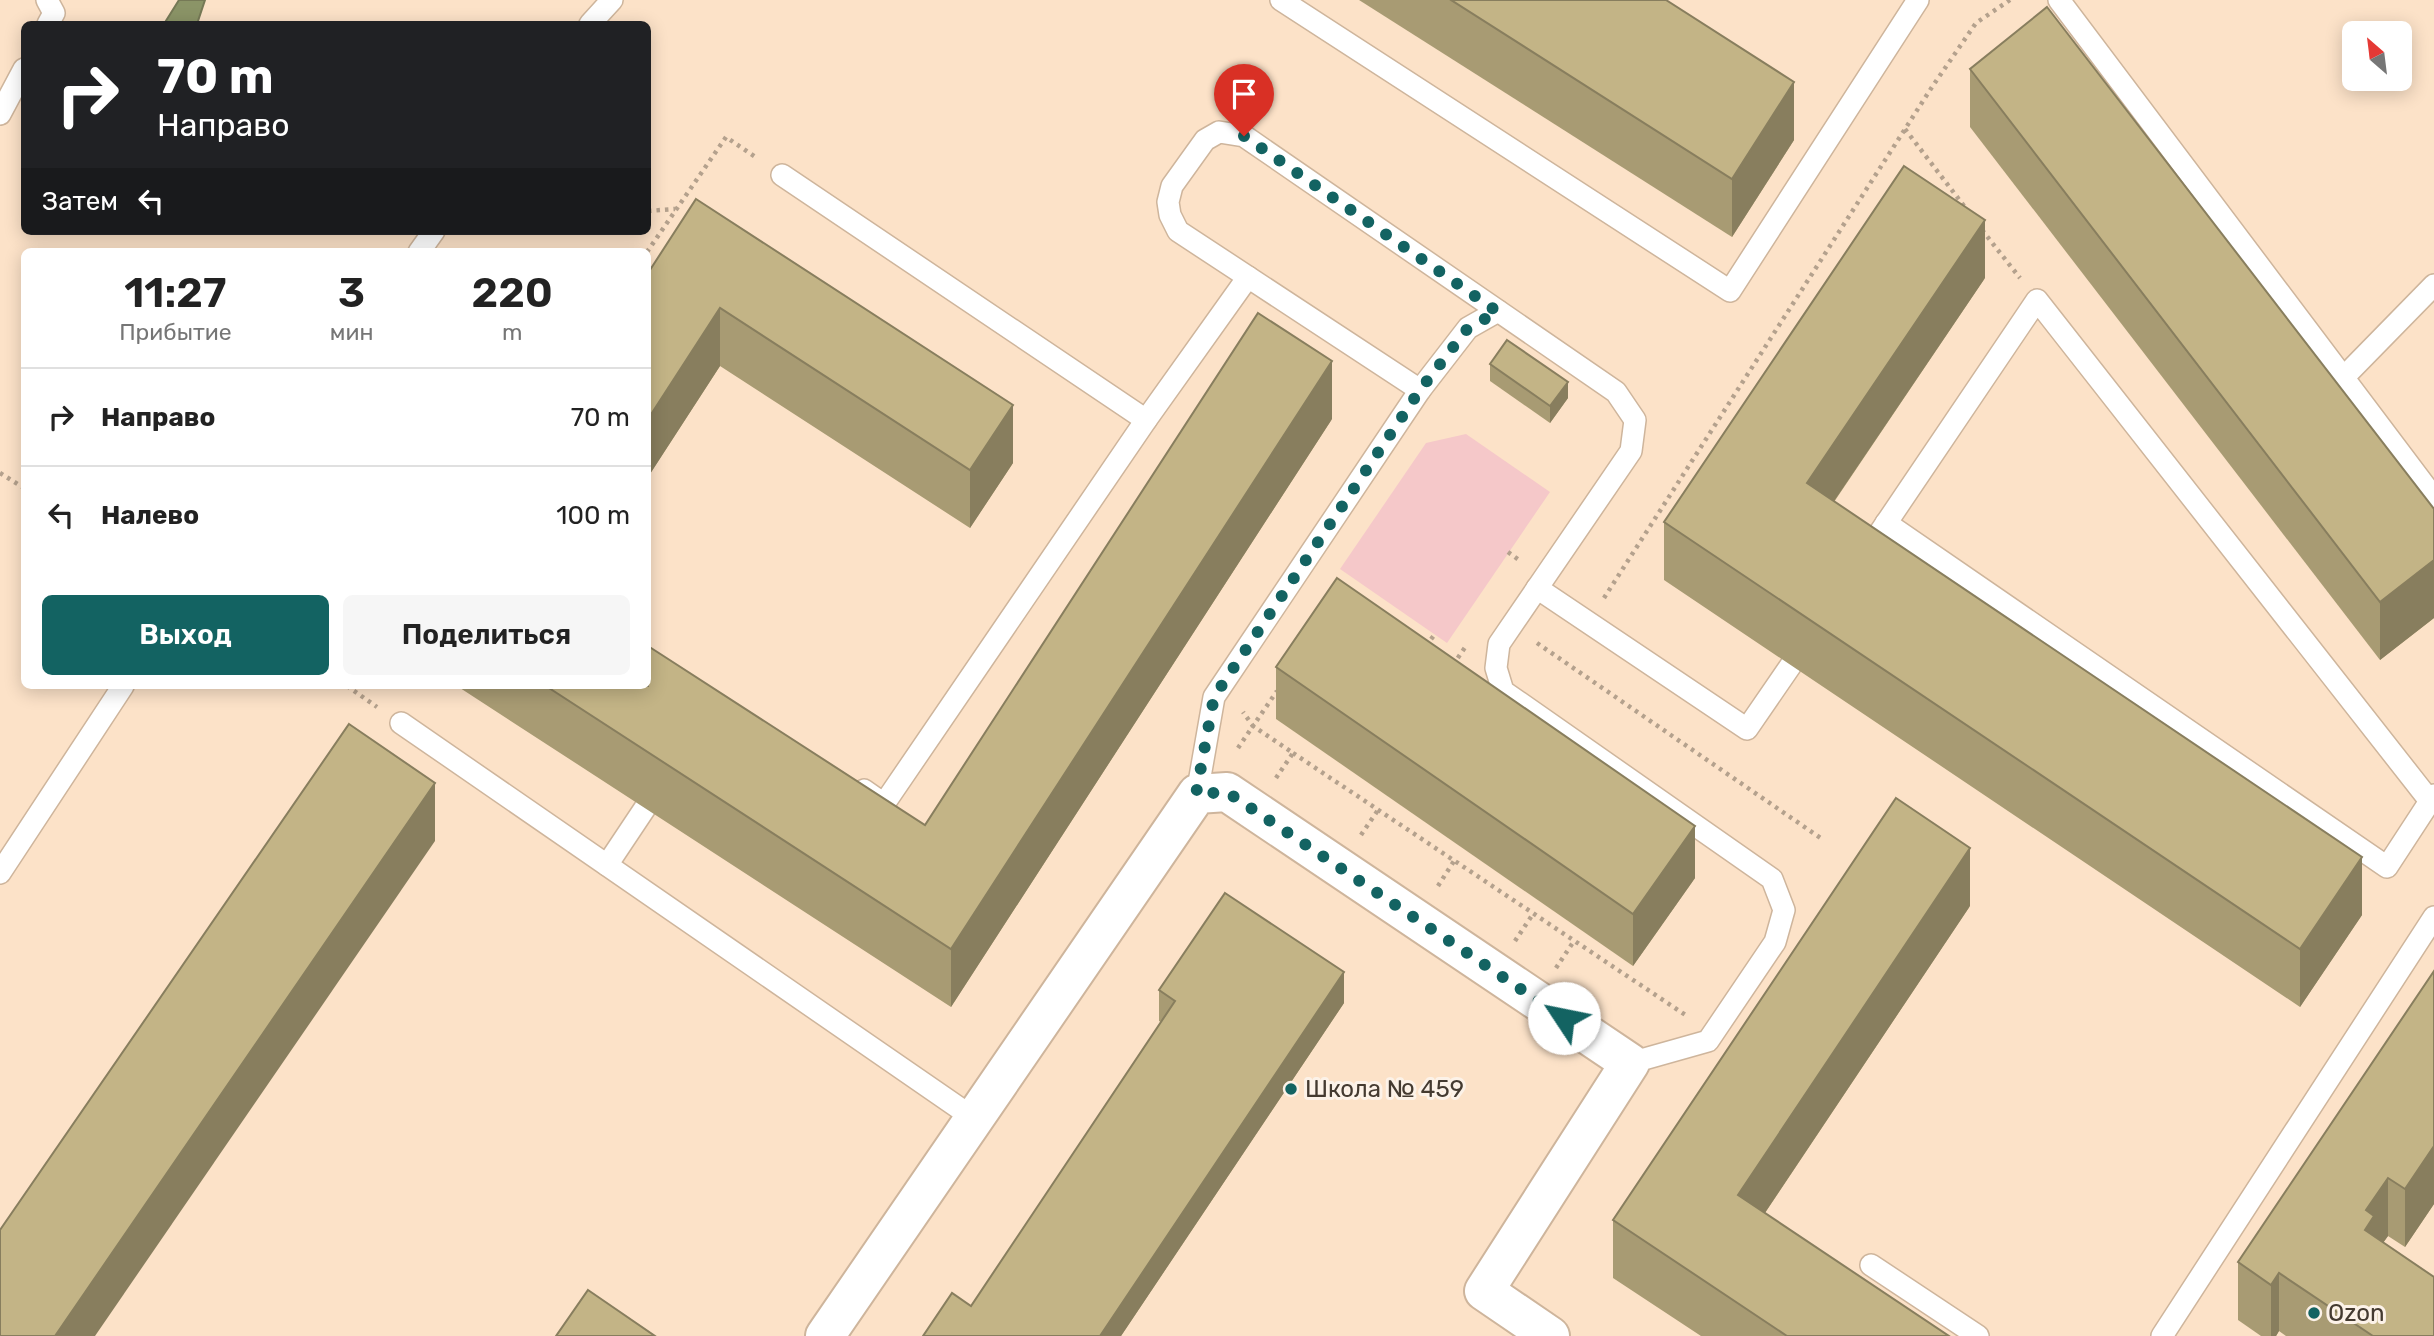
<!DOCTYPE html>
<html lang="ru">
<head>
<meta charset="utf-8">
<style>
  :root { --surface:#fff; --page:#f6f6f6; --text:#222; --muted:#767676; --line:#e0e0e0; --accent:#136362 }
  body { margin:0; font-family:Rubik,sans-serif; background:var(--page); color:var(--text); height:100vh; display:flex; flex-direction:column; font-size:26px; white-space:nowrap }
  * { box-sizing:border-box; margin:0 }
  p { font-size:23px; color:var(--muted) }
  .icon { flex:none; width:38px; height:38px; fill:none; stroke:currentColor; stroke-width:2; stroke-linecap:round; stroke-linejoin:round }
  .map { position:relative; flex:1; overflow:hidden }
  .side { position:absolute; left:21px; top:248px; width:630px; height:441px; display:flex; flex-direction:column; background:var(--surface); border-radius:10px; box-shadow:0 4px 18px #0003 }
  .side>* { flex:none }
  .banner { position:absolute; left:21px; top:21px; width:630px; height:214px; border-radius:10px; box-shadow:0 4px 18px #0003; background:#202124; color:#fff; overflow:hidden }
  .needle { width:46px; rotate:332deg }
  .tools { position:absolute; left:2342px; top:21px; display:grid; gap:14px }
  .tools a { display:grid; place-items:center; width:70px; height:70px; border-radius:10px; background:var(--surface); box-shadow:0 4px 18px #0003; font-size:35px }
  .pin { position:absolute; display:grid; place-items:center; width:60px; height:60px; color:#fff; margin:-72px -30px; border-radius:50% 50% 50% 0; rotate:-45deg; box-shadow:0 0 7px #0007 }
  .pin .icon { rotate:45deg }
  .me { position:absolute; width:77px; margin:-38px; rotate:304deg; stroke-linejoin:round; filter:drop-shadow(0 0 5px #0008) }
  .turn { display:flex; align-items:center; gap:24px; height:147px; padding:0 21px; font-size:32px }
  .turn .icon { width:91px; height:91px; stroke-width:2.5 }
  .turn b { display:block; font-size:49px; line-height:60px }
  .then { display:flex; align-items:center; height:66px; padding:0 21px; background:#0003; gap:14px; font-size:26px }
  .eta { display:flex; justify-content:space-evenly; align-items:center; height:119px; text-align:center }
  .eta b { font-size:42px; font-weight:600; line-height:49px }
  .action { display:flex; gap:14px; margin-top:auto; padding:14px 21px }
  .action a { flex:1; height:80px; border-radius:10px; background:var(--accent); color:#fff; font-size:28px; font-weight:600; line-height:80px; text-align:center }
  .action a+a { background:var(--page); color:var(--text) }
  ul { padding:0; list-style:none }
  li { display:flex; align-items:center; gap:21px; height:98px; padding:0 21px; border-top:2px solid var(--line) }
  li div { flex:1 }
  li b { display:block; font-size:26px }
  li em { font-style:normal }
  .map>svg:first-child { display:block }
  .green { fill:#f5c8c9 }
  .water { fill:#8b9467; stroke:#767956; stroke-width:2 }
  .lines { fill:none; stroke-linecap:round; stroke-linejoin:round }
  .lane-casing { stroke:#ceb59c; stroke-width:24 }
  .street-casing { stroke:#ceb59c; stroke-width:42 }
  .path { stroke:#b4a18d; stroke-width:4.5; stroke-dasharray:3.5 5; stroke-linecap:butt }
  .lane { stroke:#fff; stroke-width:21 }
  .street { stroke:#fff; stroke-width:38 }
  .wall { fill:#a89b73 }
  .shaded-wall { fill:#887e5e }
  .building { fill:#c3b486; stroke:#887e5e; stroke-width:2 }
  .route { stroke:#136362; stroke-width:12; stroke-dasharray:0 21.6 }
  .poi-dot { fill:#136362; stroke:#fcf2e8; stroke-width:2.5 }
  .labels { text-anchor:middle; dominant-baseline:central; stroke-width:6; stroke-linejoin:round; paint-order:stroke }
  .poi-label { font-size:24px; fill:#443a30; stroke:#fcf2e8; text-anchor:start }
</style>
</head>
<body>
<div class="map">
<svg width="2434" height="1336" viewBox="0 0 2434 1336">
  <rect width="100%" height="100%" fill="#fce2c8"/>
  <path class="green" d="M1466 434 1550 492 1447 643 1340 569 1426 443Z"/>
  <path class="water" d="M179 0H205L197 24H164Z"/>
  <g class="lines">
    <g class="lane-casing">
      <g id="lane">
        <path d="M47 0 54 13 48 24"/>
        <path d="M1281 0 1730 291 1918 0"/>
        <path d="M2059 0 2434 498"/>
        <path d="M590 24 612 0"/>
        <path d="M0 114 24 69"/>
        <path d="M782 175 1146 420"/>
        <path d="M419 252 434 231"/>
        <path d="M1248 277 1178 231 1170 215 1168 202 1172 186 1205 140 1219 132 1244 136 1616 392 1635 420 1631 451 1499 644 1496 668 1503 691 1772 879 1784 910 1775 942 1708 1041 1630 1063"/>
        <path d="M2343 378 2434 285"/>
        <path d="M1420 390 1468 328 1498 311"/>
        <path d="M1886 523 2387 867 2434 795"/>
        <path d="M1864 556 2037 300 2430 801"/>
        <path d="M1537 588 1747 729 1791 665"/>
        <path d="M401 723 975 1119"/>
        <path d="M864 790 884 804 1146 420 1248 277 1420 390 1214 697 1197 794"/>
        <path d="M607 865 645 808"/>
        <path d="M0 873 123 686"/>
        <path d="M1871 1265 1978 1336"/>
        <path d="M2162 1336 2434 917"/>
      </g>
    </g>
    <g class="street-casing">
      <path id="street" d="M825 1336 1197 794 1227 792 1630 1063 1484 1291 1550 1336"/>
    </g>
    <g class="path">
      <path d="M1905 129 1964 206"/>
      <path d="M648 211 675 209"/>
      <path d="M1982 230 2020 278"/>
      <path d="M647 252 726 137 757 158"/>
      <path d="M0 473 24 488"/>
      <path d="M1508 552 1519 560"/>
      <path d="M1604 598 1932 87 1976 23 2010 0"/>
      <path d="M1537 643 1822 839"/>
      <path d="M1426 646 1435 634"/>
      <path d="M1453 665 1466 646"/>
      <path d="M347 686 377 707"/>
      <path d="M1238 748 1253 726 1243 712"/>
      <path d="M1293 753 1687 1016"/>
      <path d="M1276 778 1293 753 1253 726 1277 691"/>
      <path d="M1361 835 1378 810"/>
      <path d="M1438 886 1454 861"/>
      <path d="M1515 941 1533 914"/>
      <path d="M1556 968 1574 941"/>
    </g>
    <use href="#lane" class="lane"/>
    <use href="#street" class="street"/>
  </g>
  <g class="wall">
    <path d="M1359 0H1666L1794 140 1732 237Z"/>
    <path d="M1970 69 2434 509V618L2380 660 1970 127Z"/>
    <path d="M696 199 1013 463 970 528 720 366 648 477V273Z"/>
    <path d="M1985 278 1834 502 2362 915 2300 1007 1664 580V522Z"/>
    <path d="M1490 364 1568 398 1550 423 1490 381Z"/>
    <path d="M1332 419 951 1007 457 686H648L925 825Z"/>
    <path d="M1276 667 1695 878 1633 966 1276 719Z"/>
    <path d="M1970 906 1765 1213 1949 1336H1701L1613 1278V1220Z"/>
    <path d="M2434 971V1204L2405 1247 2388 1236 2383 1243 2434 1336H2286L2279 1331 2276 1336H2261L2238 1320V1262Z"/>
    <path d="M1159 990 1344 1003 1121 1336H923L971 1306 1161 1022 1159 1021Z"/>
  </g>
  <g class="shaded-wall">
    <path d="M1794 82V140L1732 237V179Z"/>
    <path d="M1985 220V278L1807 541V483Z"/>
    <path d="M720 308V366L648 477V419Z"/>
    <path d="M1332 361V419L951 1007V949Z"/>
    <path d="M1568 382V398L1550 423V406Z"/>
    <path d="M1013 405V463L970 528V470Z"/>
    <path d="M2434 560V618L2380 660V602Z"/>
    <path d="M435 783V841L95 1336H55Z"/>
    <path d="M1695 826V878L1633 966V914Z"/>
    <path d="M1970 848V906L1738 1253V1195Z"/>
    <path d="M2362 857V915L2300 1007V949Z"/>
    <path d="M1344 972V1003L1121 1336H1100Z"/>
    <path d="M2434 1146V1204L2405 1247V1189Z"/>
    <path d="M2388 1178V1236L2374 1255 2365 1230 2366 1210Z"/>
    <path d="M2279 1273V1331L2276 1336H2271V1285Z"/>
  </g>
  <g class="building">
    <path d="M1451 0H1666L1794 82 1732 179Z"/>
    <path d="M2047 7 2434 509V560L2380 602 1970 69Z"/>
    <path d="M1904 166 1985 220 1807 483 2362 857 2300 949 1664 522Z"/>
    <path d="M696 199 1013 405 970 470 720 308 648 419V273Z"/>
    <path d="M1258 313 1332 361 951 949 546 686H648V646L925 825Z"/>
    <path d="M1507 340 1568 382 1550 406 1490 364Z"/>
    <path d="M1337 578 1695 826 1633 914 1276 667Z"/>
    <path d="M349 724 435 783 55 1336H0V1230Z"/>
    <path d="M1896 798 1970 848 1738 1195 1949 1336H1787L1613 1220Z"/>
    <path d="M1225 893 1344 972 1100 1336H923L952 1293 971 1306 1175 1001 1159 990Z"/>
    <path d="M2434 971V1146L2405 1189 2388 1178 2366 1210 2374 1216 2365 1230 2434 1277V1336H2373L2279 1273 2271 1285 2238 1262Z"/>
    <path d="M588 1290 655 1336H556Z"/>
  </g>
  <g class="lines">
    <path class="route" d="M1244 136 1498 312 1468 328 1420 390 1214 697 1196 794 1227 792 1564 1018"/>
  </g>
  <g class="poi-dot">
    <circle cx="1291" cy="1089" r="7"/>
    <circle cx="2314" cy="1313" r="7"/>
  </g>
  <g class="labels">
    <g class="poi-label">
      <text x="1305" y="1089">Школа № 459</text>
      <text x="2328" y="1313">Ozon</text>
    </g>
  </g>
</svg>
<div class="tools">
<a><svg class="needle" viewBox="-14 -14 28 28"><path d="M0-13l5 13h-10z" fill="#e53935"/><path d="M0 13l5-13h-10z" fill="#767676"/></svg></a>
</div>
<div class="pin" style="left:1244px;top:136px;background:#d93025"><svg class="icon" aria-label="arrive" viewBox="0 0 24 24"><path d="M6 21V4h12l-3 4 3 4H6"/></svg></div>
<svg class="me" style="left:1564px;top:1018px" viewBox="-20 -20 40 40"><circle r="19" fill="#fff"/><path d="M0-13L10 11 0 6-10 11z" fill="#136362"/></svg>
<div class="banner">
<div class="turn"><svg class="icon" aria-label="right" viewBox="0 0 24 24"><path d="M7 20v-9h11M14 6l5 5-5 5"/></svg><div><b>70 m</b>Направо</div></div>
<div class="then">Затем<svg class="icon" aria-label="left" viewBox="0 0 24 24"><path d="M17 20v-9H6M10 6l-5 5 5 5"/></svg></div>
</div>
<section class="side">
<div class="eta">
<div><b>11:27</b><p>Прибытие</p></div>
<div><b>3</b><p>мин</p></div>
<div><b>220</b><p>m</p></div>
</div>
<ul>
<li><svg class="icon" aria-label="right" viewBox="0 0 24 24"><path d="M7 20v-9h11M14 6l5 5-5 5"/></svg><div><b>Направо</b></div><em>70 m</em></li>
<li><svg class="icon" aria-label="left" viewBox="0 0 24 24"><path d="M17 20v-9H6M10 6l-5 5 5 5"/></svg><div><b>Налево</b></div><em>100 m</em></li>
</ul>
<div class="action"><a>Выход</a><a>Поделиться</a></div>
</section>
</div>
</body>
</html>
